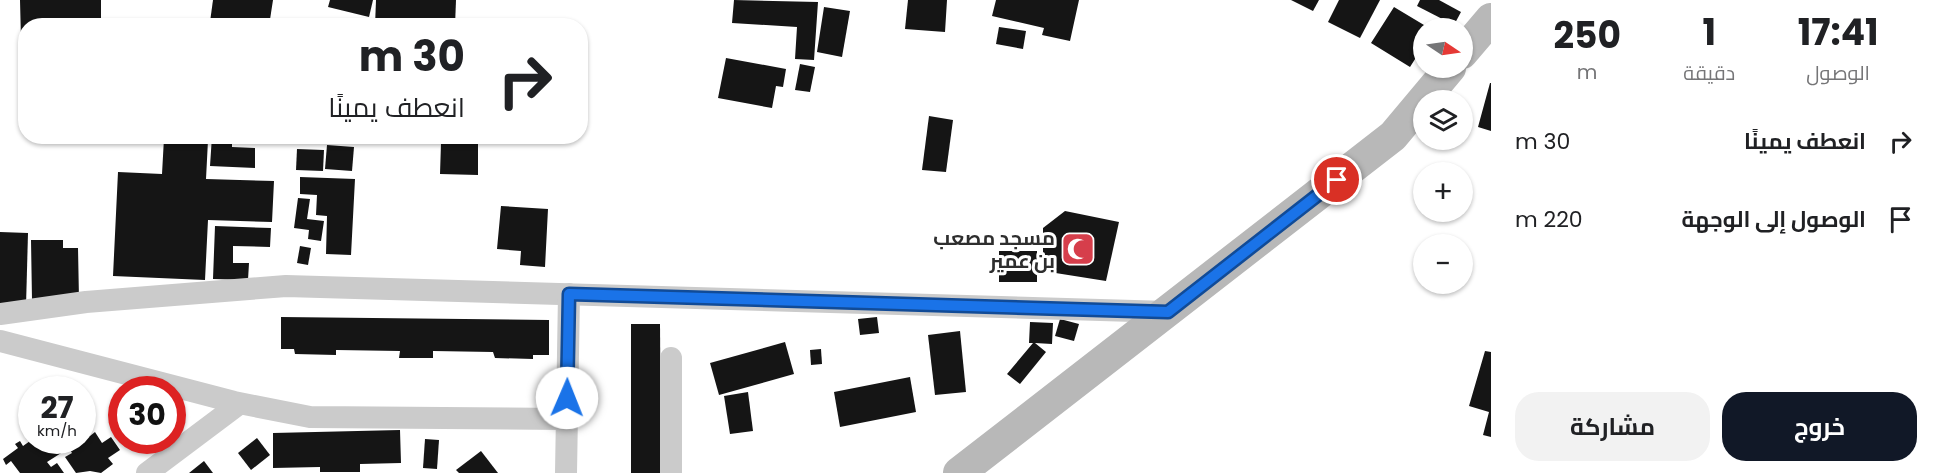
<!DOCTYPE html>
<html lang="ar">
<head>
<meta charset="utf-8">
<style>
  :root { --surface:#fff; --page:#f2f2f2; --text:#202124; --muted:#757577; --accent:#111827 }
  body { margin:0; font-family:Poppins,Cairo,sans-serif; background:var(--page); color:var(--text); direction:rtl; height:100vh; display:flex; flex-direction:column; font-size:22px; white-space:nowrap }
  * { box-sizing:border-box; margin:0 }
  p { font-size:20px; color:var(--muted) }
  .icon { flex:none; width:33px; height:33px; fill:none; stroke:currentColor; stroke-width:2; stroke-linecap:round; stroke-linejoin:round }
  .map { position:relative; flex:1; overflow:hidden; direction:ltr }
  .side { display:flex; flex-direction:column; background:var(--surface); width:450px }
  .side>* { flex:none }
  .guide { position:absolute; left:18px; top:18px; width:570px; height:126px; border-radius:24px; box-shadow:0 2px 4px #0004; direction:rtl; background:#fff; color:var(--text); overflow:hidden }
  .needle { width:39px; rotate:103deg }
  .buttons { position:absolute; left:1413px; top:18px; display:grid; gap:12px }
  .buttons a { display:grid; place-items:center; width:60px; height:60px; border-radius:50%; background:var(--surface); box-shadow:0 2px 4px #0004; font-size:30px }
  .speed { position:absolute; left:18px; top:376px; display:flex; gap:12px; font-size:30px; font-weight:700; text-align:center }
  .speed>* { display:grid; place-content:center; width:78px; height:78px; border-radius:50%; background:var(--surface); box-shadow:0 2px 4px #0004; line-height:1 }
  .speed small { font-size:15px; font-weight:400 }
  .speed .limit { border:9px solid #d22; background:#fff; color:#111 }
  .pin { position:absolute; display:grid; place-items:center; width:51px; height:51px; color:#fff; margin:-26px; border:3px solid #fff; border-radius:50%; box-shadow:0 2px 6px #0007 }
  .me { position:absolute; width:66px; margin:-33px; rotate:1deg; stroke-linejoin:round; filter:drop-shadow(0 0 4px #0008) }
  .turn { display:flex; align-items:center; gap:21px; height:126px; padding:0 24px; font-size:27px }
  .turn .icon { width:78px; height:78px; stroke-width:2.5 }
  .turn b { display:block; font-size:42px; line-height:51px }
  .eta { display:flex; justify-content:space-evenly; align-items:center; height:102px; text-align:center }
  .eta b { font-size:36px; font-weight:700; line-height:42px }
  .primary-button { display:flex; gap:12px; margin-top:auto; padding:12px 24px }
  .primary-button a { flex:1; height:69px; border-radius:24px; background:var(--accent); color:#fff; font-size:24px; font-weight:700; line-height:69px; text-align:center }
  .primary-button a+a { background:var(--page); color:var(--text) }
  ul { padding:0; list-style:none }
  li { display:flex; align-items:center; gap:18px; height:78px; padding:0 24px }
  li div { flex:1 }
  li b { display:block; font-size:22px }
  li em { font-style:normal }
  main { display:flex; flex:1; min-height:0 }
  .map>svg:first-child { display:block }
  .building { fill:#151515 }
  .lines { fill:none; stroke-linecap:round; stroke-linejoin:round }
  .minor { stroke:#cbcbcb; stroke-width:22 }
  .secondary { stroke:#b8b8b8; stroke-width:32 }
  .route-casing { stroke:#114b97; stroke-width:15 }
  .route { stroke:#1a73e8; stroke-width:10 }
  .labels { text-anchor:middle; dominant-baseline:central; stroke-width:6; stroke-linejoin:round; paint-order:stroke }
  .poi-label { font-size:20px; font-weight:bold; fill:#2e2e2e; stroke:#fff; text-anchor:end }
</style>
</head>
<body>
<main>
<section class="side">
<div class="eta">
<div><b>17:41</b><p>الوصول</p></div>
<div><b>1</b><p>دقيقة</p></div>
<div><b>250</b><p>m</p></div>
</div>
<ul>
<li><svg class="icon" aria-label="right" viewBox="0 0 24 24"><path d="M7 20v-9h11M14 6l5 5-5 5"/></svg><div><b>انعطف يمينًا</b></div><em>30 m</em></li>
<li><svg class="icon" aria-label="arrive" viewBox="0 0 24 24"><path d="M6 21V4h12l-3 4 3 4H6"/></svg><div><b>الوصول إلى الوجهة</b></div><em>220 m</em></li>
</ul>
<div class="primary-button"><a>خروج</a><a>مشاركة</a></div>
</section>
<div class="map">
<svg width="1491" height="473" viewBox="0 0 1491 473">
  <rect width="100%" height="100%" fill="#fff"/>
  <g class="building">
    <path d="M20 0H101V26H26V40H21Z"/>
    <path d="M213 0H273L269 26 210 22Z"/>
    <path d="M330 0H373L369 17 328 7Z"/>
    <path d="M376 0H456L455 26H375Z"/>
    <path d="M734 0 818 2 814 60 795 59 797 27 732 23Z"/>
    <path d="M908 0H947L945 32 905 29Z"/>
    <path d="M996 0H1079L1070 41 1042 35 1044 28 992 16Z"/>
    <path d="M1291 0H1319L1313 11Z"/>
    <path d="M1339 0H1380L1360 38 1328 22Z"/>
    <path d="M1420 0H1439L1461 12 1454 25 1417 6Z"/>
    <path d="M824 7 850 11 842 57 817 52Z"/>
    <path d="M1394 7 1429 28H1424V45L1410 67 1371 43Z"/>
    <path d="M999 27 1026 31 1023 49 996 44Z"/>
    <path d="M726 58 786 69 783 87 776 86 772 108 718 98Z"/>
    <path d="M800 64 815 67 810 92 795 90Z"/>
    <path d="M1490 83H1491V131L1478 127Z"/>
    <path d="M929 116 953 120 946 172 922 170Z"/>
    <path d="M212 136H232V147L255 148V168L210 166Z"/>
    <path d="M391 136H478V175L440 174 441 143 391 142Z"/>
    <path d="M164 138 208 140 206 179 274 181 272 222 208 220 205 280 113 276 118 172 162 174Z"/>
    <path d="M327 145 354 147 352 171 325 169Z"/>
    <path d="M297 149 324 150 323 171 296 170Z"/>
    <path d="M300 177 355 179 351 255 326 254 327 216 316 215 317 195 300 194Z"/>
    <path d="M298 198 310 199 307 219 324 221 321 241 308 239 309 230 294 228Z"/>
    <path d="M501 206 548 209 545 267 520 265 521 251 497 249Z"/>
    <path d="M1065 211 1119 222 1106 281 1043 271V228Z"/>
    <path d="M215 226 271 228 270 247 233 246V263H249L248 280 213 279Z"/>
    <path d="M0 232 28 233 26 306 0 305Z"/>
    <path d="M31 240H63V248H78L79 299 32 300Z"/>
    <path d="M300 246 311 248 308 265 297 263Z"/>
    <rect x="999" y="251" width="38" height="31"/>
    <path d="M281 317 549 320V355H533V359L495 358 493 352 433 351V358H399L400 351 336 350V355L295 354 294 349H281Z"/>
    <path d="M877 317 879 333 860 335 858 319Z"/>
    <path d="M1060 319 1079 324 1074 341 1055 336Z"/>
    <path d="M1030 322 1053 323 1052 344 1035 343 1046 352 1020 384 1007 374 1033 343H1029Z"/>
    <path d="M631 324H660L661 473H631Z"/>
    <path d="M960 331 966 392 935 395 928 335Z"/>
    <path d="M785 342 794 374 719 395 710 363Z"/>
    <path d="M821 349 822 364 811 365 810 350Z"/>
    <path d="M1485 351 1491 352V437L1483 435 1489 412 1469 406Z"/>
    <path d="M910 377 916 412 840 427 834 392Z"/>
    <path d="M748 392 753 431 730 434 724 396Z"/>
    <path d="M82 424 90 436 95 432 102 443 111 437 120 450 108 458 113 464 101 473 90 471 76 473 65 457 72 453 69 448 47 462 51 467 57 463 64 473H20L11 461 6 465 3 459 18 448 15 444 20 441 23 446 30 441H82Z"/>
    <path d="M400 430 401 463 360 464V472H320V467L273 468V433Z"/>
    <path d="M257 438 270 455 251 470 238 453Z"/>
    <path d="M425 439 439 440 437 469 423 468Z"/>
    <path d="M481 451 498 473H459L456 470Z"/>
    <path d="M204 461 213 473H189Z"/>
  </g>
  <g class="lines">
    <g class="minor">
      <path d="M0 314 86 302 286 286 1168 312"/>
      <path d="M0 341 234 402 310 417 566 419"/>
      <path d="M147 473 239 404"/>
      <path d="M566 473 569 294"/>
      <path d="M671 473V358"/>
    </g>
    <g class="secondary">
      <path d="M1462 53 1491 19"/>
      <path d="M959 473 1393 136 1450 68"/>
    </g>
  </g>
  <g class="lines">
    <g class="route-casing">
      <path id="route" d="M567 398 569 294 1168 312 1337 180"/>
    </g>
    <use href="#route" class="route"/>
  </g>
  <defs>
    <g id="mosque-square" transform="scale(1.725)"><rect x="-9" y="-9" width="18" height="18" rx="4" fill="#d63e4b" stroke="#fff"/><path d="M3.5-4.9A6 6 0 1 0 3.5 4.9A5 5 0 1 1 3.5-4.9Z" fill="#fff"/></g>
  </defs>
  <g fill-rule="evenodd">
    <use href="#mosque-square" x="1078" y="249"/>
  </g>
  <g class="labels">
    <g class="poi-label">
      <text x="1055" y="238">مسجد مصعب<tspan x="1055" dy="23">بن عمير</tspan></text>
    </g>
  </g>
</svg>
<div class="buttons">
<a><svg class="needle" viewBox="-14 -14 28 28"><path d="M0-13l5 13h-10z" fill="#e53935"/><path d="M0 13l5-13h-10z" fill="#757577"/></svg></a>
<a><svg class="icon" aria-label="layers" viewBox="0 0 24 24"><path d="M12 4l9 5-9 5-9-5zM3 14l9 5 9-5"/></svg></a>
<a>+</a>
<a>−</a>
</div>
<div class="speed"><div>27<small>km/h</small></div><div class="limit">30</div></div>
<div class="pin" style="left:1337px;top:180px;background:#d93025"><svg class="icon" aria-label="arrive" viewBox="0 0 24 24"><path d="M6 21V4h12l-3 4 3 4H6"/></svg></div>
<svg class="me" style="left:567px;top:398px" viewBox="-20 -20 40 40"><circle r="19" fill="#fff"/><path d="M0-13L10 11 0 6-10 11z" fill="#1a73e8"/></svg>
<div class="guide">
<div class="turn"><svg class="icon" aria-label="right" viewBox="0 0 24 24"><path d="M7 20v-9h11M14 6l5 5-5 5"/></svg><div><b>30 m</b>انعطف يمينًا</div></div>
</div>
</div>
</main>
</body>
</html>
